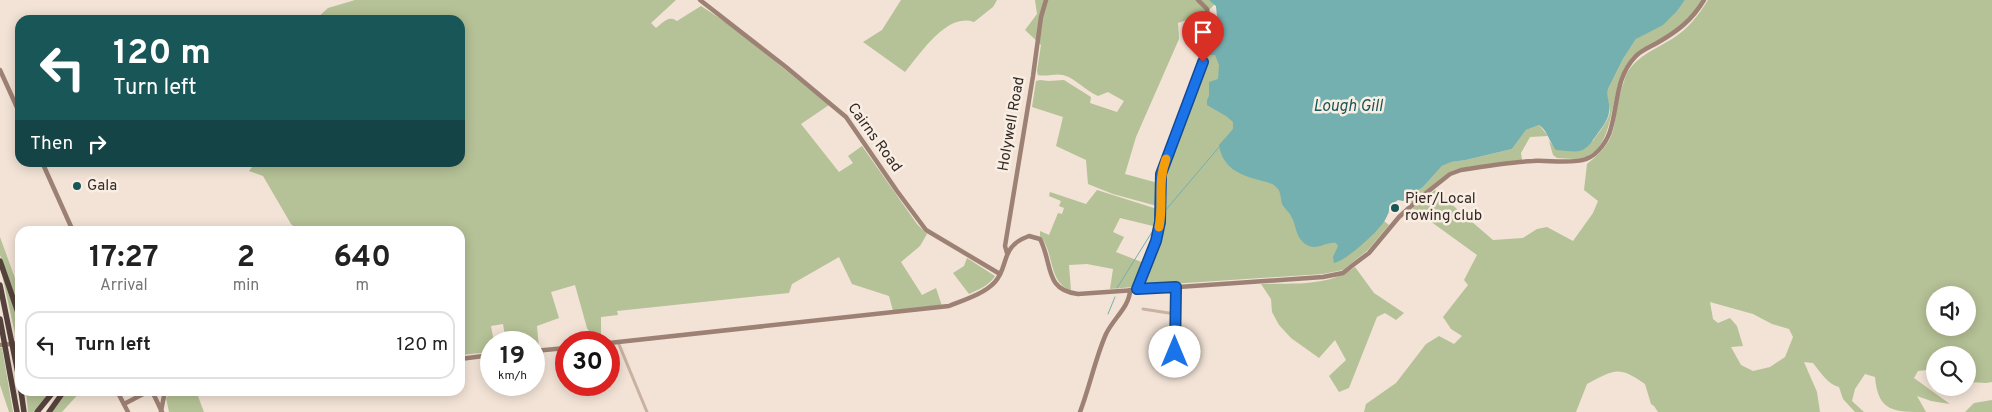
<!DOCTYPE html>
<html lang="en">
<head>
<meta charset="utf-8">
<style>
  :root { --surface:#fff; --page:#f2f2f2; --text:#222; --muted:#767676; --line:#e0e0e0 }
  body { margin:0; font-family:Overpass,sans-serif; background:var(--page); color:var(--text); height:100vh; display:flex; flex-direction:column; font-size:19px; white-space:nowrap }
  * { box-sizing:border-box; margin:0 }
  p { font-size:16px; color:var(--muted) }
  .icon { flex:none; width:28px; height:28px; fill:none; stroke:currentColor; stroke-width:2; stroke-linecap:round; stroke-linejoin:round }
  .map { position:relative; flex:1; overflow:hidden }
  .sheet { position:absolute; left:15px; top:226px; width:450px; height:170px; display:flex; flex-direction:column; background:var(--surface); border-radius:15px; box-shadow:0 2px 12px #0003 }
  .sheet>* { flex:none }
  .top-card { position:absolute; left:15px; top:15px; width:450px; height:152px; border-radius:15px; box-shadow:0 2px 12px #0003; background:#195657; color:#fff; overflow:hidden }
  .fabs { position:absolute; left:1926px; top:286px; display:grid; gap:10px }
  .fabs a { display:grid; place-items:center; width:50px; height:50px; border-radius:50%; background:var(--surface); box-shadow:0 2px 12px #0003; font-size:25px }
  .speed { position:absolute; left:480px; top:331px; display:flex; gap:10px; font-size:25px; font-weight:700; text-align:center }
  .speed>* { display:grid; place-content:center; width:65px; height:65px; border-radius:50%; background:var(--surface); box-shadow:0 2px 12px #0003; line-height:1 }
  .speed small { font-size:12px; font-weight:400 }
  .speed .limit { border:8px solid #d22; background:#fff; color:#111 }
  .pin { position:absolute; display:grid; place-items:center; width:42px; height:42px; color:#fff; margin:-51px -21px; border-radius:50% 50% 50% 0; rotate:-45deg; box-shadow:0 0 5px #0007 }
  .pin .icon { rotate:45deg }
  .me { position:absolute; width:55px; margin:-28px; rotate:0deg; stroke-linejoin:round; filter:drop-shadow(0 0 4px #0008) }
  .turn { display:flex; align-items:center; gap:18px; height:105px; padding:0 15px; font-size:22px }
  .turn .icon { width:65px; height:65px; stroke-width:2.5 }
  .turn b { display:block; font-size:35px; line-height:42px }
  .then { display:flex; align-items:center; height:48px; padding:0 15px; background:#0003; gap:10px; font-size:19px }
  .eta { display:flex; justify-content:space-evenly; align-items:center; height:85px; text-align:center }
  .eta b { font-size:30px; font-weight:700; line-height:35px }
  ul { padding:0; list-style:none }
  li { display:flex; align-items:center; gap:15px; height:68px; margin:0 10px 8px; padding:0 5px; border:2px solid var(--line); border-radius:15px }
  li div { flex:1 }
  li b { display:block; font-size:19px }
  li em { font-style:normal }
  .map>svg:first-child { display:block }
  .green { fill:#b5c196; fill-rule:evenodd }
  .water { fill:#74b0af }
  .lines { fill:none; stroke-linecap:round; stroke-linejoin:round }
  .stream { stroke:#74b0af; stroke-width:1 }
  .street { stroke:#cab2a2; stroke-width:3 }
  .secondary { stroke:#9d8174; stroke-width:4.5 }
  .highway { stroke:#56423c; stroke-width:5.5 }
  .route-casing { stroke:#114b97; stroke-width:12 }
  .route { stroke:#1a73e8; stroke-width:9 }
  .slow { stroke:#f59e0b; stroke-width:9 }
  .poi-dot { fill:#195657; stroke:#f9eee3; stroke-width:2 }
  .labels { text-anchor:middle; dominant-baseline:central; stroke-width:5; stroke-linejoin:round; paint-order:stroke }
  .street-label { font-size:15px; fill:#342925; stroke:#f9eee3 }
  .poi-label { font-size:15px; fill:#342925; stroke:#f9eee3; text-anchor:start }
  .water-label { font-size:16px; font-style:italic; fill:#195657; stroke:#f9eee3 }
</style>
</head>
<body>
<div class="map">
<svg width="1992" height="412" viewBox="0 0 1992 412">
  <rect width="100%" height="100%" fill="#f2e3d6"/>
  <g class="green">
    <path d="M355 0H676L651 23 656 28C663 23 668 15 677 21L701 6 730 25 829 105 801 124 839 172 853 163 848 156 862 146 917 224 927 234 920 246 901 262 922 295 936 288 942 306 893 311 889 296 852 284 839 257 792 284 789 293 617 311 618 315 601 317V341H595L587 328 575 285 551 292 559 318 537 326 539 348H534V342H506L503 324 491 326 494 342H491V352L460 355V231H299L291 224 263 176 249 171 256 162H460V20H315L328 8Z"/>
    <path d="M901 0H997L993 7 974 22C947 12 920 54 905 72L863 42 882 30Z"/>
    <path d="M1035 0H1268L1367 203 1389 212 1384 221 1389 225 1368 250 1343 270 1323 274 1141 286 1146 268 1162 229 1164 207 1163 183 1200 80 1208 49 1220 24C1217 18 1218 9 1215 4L1205 14 1178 23 1179 39 1136 137 1125 174 1158 183 1157 206 1113 194 1088 184 1086 160 1056 146 1063 117 1032 107 1036 81 1040 80 1049 81 1064 80 1091 97 1090 103 1117 112 1124 101 1108 92 1098 96C1086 91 1075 78 1063 75 1055 73 1047 77 1038 75L1037 71 1041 45 1025 30 1037 14Z"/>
    <path d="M1685 0H1702C1689 22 1675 30 1654 43 1648 46 1639 50 1634 55 1606 82 1620 147 1583 158 1575 160 1565 158 1557 158L1553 155 1549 141 1554 147 1593 141C1599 131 1610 121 1610 109 1609 102 1606 97 1608 89L1623 59 1636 39 1678 10Z"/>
    <path d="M1708 0H1992V382L1986 383 1968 382V355H1935V369L1918 371 1914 378 1950 404 1931 401 1917 396 1926 412C1894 412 1878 412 1875 377L1865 374 1855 389 1852 401 1864 412H1855L1843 399 1839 387C1829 385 1820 372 1813 363L1804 362 1817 392 1820 412H1658L1654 406 1651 404 1645 384C1618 365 1614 370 1587 384L1576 412H1364L1366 404 1396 383 1426 344 1439 336 1454 344 1462 336 1451 329 1443 317 1468 285 1464 280 1477 255 1412 208 1435 190 1493 240 1523 238 1537 229 1547 227 1573 241 1593 213 1598 201 1584 190 1587 164C1623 136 1610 124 1622 87 1624 82 1625 77 1627 73 1638 55 1656 49 1672 39 1688 29 1698 16 1708 0ZM1935 295H1968V328H1935ZM1710 302 1753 314 1772 324 1789 329 1793 337 1785 357 1770 367 1753 371 1741 365 1731 347 1743 346 1737 326 1730 318 1718 323 1713 319Z"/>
    <path d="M1539 125 1548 136 1530 137 1521 153 1522 160 1461 168 1449 172 1412 202 1407 199 1423 187 1442 166 1450 162 1466 160 1512 149 1526 130Z"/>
    <path d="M1097 190 1157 209V227L1120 218 1113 232 1124 237 1116 252 1144 263 1139 268V275L1133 287 1110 289 1113 269 1087 264 1069 265 1071 291C1047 281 1055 252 1040 236V231L1049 235 1058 213 1062 214 1064 208 1059 206 1061 201 1049 196 1050 192 1086 204Z"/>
    <path d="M0 237 20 292V308L0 255Z"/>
    <path d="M967 258 995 276C989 286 979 289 969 294L953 273 964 266Z"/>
    <path d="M0 266 20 323V338H16Z"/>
    <path d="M1355 267 1374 293 1404 313 1396 320 1385 313 1377 317 1349 388 1339 392 1329 376 1346 360 1335 340 1319 358 1291 338 1279 325 1272 312 1271 299 1261 284C1293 283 1328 287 1355 267Z"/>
    <path d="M0 348H2L13 412H9L0 385Z"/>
    <path d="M26 391H51L33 412H28Z"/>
    <path d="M67 391H81L62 412H52Z"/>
    <path d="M196 391 204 412H169L166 398 169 395 180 391Z"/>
    <path d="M1992 400V412H1965L1974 403Z"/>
  </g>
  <path class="water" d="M1209 0H1685L1678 10 1663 25 1636 39 1623 59 1608 89C1606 98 1611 104 1609 112 1608 120 1603 126 1598 133 1583 155 1582 152 1556 150 1549 142 1548 131 1539 125L1526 130 1512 149 1466 160 1451 162 1442 166 1423 187 1403 201 1398 200 1391 205C1389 210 1388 215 1385 220 1378 232 1347 260 1334 263L1333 257 1338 246 1336 243C1326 241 1318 251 1307 245 1295 238 1297 226 1291 216 1289 212 1286 210 1284 207 1279 201 1283 193 1276 187 1271 182 1265 182 1259 180 1239 175 1222 167 1219 145L1233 129V122L1226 116 1207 105V100L1209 96V82L1218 79 1219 65 1215 55H1207L1220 24 1217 17 1216 6Z"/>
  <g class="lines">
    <g class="stream">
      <path d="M1164 212 1220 146"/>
      <path d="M1117 288 1157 224"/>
      <path d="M1108 314 1115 297"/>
    </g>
    <g class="street">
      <path d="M1143 309 1175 314"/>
      <path d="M618 342 647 412"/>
      <path d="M1175 352 1176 287"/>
    </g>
    <g class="secondary">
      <path d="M700 0 786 67 846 117 897 191 926 230 1000 274"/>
      <path d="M0 70 20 114"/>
      <path d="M42 162 73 231"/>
      <path d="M1007 253 1005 246 1033 76 1041 17 1046 0"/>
      <path d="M1137 289 1156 241 1160 221 1161 174 1203 62 1208 15 1207 9 1198 0"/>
      <path d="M609 343 949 306C964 300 984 294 995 282 1010 265 999 247 1029 236L1040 239C1053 264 1044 290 1078 294L1323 277 1343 273 1353 265 1369 253 1399 217 1421 197 1450 174 1461 170C1485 166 1509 162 1533 161 1546 160 1574 164 1586 159 1598 155 1608 140 1611 128 1618 103 1616 77 1635 57 1640 51 1650 47 1657 43 1678 31 1692 20 1704 0"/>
      <path d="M0 345 20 343"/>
      <path d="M534 351 566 348"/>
      <path d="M460 359 491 355"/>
      <path d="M117 391 128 412"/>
      <path d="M152 391 162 412"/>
      <path d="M124 404 149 391"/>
      <path d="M161 411 164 396 167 391"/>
      <path d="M1080 412C1090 386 1095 359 1106 334 1113 319 1130 306 1130 290"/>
    </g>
    <g class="highway">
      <path d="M0 261 20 318"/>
      <path d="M0 285 20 383"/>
      <path d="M0 319 17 412"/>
      <path d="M21 391 24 412"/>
      <path d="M37 412 54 391"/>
      <path d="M49 412 64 391"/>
    </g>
  </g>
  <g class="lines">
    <g class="route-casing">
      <path id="route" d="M1175 352 1176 287 1137 289 1156 241 1160 222 1161 174 1203 62"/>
    </g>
    <use href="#route" class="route"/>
    <path class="slow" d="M1159 227C1164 204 1157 182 1166 159"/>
  </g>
  <g class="poi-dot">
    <circle cx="77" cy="186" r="5"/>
    <circle cx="1395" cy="208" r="5"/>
  </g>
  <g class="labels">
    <g class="street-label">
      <text transform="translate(1012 124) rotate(-80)">Holywell Road</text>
      <text transform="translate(874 138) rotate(54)">Cairns Road</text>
    </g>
    <g class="poi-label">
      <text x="87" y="186">Gala</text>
      <text x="1405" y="199">Pier/Local<tspan x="1405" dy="17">rowing club</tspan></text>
    </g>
    <g class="water-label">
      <text x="1348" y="107">Lough Gill</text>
    </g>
  </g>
</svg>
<div class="fabs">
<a><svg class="icon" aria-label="sound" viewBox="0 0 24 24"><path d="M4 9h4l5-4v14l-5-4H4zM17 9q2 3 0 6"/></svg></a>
<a><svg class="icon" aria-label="search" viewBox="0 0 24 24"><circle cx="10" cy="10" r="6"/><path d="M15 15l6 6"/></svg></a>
</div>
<div class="speed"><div>19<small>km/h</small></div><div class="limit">30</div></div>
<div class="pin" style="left:1203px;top:62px;background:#d93025"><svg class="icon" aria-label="arrive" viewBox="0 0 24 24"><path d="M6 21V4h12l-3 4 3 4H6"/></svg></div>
<svg class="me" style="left:1175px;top:352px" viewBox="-20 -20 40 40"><circle r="19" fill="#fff"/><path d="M0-13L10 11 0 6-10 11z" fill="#1a73e8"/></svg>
<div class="top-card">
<div class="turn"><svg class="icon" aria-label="left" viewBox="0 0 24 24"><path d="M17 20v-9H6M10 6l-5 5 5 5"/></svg><div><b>120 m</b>Turn left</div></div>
<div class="then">Then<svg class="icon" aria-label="right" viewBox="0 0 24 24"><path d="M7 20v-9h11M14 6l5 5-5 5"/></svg></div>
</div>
<section class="sheet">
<div class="eta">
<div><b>17:27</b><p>Arrival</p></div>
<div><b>2</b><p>min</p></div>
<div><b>640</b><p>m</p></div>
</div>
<ul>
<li><svg class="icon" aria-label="left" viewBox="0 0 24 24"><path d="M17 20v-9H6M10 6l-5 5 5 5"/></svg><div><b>Turn left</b></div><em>120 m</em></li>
</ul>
</section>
</div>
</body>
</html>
